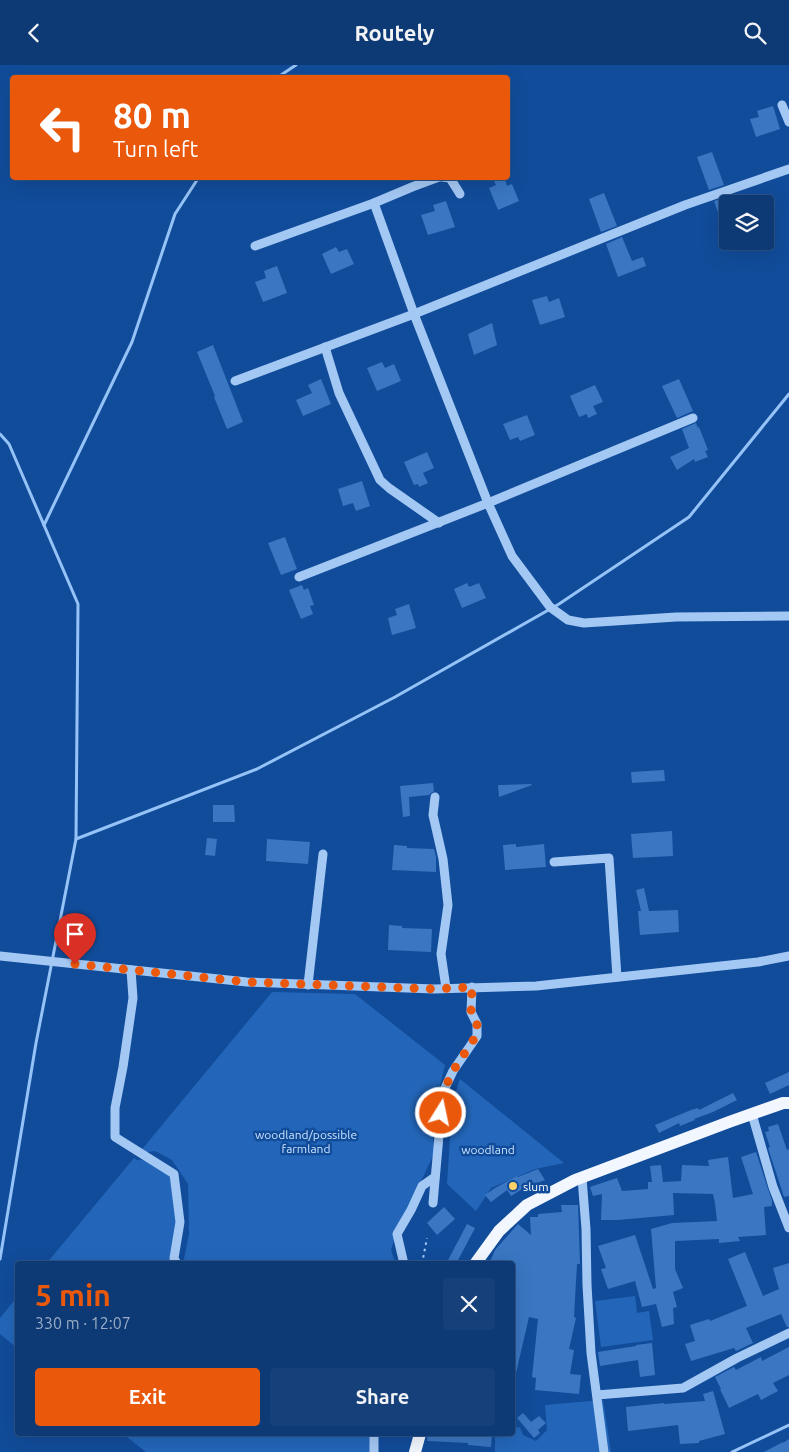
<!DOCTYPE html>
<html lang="en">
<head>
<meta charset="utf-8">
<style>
  :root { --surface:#0d3974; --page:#164079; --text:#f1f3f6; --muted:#9aacc5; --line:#2d5386; --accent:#ea580c }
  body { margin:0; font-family:Ubuntu,sans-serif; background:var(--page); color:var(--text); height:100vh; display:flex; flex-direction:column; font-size:19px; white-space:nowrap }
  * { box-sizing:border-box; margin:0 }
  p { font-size:16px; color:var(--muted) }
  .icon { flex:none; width:28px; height:28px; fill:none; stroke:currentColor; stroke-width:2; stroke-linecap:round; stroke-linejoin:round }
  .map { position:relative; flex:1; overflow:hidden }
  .details { position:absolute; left:15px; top:1196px; width:500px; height:175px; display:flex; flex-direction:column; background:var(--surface); border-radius:5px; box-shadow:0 5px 20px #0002,0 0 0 1px var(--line) }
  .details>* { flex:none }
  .banner { position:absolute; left:10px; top:10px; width:500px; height:105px; border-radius:5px; box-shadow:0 5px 20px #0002,0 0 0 1px var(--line); background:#ea580c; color:#fff; overflow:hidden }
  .controls { position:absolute; left:719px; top:130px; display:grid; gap:10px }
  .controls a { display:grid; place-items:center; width:55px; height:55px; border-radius:5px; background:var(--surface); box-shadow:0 5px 20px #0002,0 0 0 1px var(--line); font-size:25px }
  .pin { position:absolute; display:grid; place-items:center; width:42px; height:42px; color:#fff; margin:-51px -21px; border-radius:50% 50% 50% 0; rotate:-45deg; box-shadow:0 0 5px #0007 }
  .pin .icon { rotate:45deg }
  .me { position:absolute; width:55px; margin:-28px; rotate:10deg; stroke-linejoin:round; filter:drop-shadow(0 0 4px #0008) }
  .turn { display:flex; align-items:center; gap:18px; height:105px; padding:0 20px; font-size:22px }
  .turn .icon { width:65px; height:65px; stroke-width:2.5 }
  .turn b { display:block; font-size:35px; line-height:42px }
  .round { display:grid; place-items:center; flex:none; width:52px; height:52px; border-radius:5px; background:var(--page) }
  .overview { display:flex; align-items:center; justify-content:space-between; height:85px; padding:0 20px }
  h1 { font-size:30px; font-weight:700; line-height:38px; color:var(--accent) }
  .action { display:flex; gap:10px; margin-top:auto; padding:10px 20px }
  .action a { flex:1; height:58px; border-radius:5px; background:var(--accent); color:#fff; font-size:20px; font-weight:700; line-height:58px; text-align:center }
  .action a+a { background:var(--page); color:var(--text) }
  header { display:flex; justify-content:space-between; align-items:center; height:65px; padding:0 20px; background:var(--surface); font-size:22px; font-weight:700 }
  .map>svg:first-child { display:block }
  .green { fill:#2366b9 }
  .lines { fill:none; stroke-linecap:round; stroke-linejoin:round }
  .stream { stroke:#96c3f7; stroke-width:3 }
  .building { fill:#3a76c2 }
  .path { stroke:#a4c8f4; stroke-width:2; stroke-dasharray:2.5 4; stroke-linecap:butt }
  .minor { stroke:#a4c8f4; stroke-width:9 }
  .major { stroke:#f1f6ff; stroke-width:12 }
  .route { stroke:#ea580c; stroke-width:9; stroke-dasharray:0 16.2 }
  .poi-dot { fill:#ffd367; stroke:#114c9a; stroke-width:2 }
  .labels { text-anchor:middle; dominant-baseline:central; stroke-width:5; stroke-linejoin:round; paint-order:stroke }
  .park-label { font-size:12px; fill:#cce3fe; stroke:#114c9a }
  .poi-label { font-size:12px; fill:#fff; stroke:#114c9a; text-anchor:start }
</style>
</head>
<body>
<header><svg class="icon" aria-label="back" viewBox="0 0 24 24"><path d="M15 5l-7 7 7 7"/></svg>Routely<svg class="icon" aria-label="search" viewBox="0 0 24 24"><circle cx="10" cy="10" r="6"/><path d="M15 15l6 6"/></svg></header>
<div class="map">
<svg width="789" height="1387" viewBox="0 0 789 1387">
  <rect width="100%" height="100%" fill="#114c9a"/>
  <g class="green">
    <path d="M272 927 355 929 445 1000 432 1053 434 1089 396 1168 391 1185 396 1199H183L189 1169 188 1119 172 1095 155 1086 139 1088Z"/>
    <path d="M460 1014 564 1098 535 1104 491 1123 476 1146 447 1119 451 1057 454 1032Z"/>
    <path d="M134 1093 137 1095 154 1094 177 1114 178 1199H46Z"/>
    <path d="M635 1231 637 1248 649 1246 653 1275 601 1282 595 1236Z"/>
    <path d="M17 1232V1283L0 1269V1253Z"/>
    <path d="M603 1335 611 1387H495V1369H512L513 1363 520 1362 523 1370 536 1376 547 1365 545 1340Z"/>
    <path d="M123 1369H371L370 1387H146Z"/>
  </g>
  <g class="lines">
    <g class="stream">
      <path d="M278 12 296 0"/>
      <path d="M0 369 9 379 78 539 76 774 36 978 0 1194"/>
      <path d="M44 460 132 277 175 149 199 112"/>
      <path d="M76 774 257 704 395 632 559 539 689 452 789 329"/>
      <path d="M732 1387 789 1360"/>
    </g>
  </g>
  <g class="building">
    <path d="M773 41 780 64 756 72 750 54 759 52 757 46Z"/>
    <path d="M712 87 724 120 709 125 697 92Z"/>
    <path d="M504 112 507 121 512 119 519 136 498 145 489 123 496 120 494 116Z"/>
    <path d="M604 128 617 161 601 167 589 134Z"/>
    <path d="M728 132 731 139H728V170L726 171 714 136Z"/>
    <path d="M446 136 455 162 428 170 421 150 435 146 433 140Z"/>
    <path d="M622 172 632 196 643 192 646 201 618 212 606 179Z"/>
    <path d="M336 182 339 187 347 184 354 199 331 209 322 189Z"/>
    <path d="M277 201 287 228 263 237 255 217 266 213 264 206Z"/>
    <path d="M547 231 549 237 559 233 565 252 540 260 532 235Z"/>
    <path d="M492 258 497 280 474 290 468 269Z"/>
    <path d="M213 280 243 357 227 364 214 332 215 331 197 287Z"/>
    <path d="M382 297 385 303 394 299 401 316 377 326 367 303Z"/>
    <path d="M321 314 331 339 303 351 296 335 312 328 308 320Z"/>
    <path d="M679 314 693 346 677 353 662 321Z"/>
    <path d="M595 320 603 337 593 341 597 349 588 353 587 349 579 352 570 331Z"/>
    <path d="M527 350 535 370 520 376 518 372 510 375 503 359Z"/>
    <path d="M696 358 698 363 699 362 708 385 705 386 708 392 695 397 694 394 677 405 670 392 689 383 682 364Z"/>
    <path d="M427 387 434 403 423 408 428 418 419 422 418 419 414 420 404 397Z"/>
    <path d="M362 416 370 441 356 446 353 438 343 441 338 424Z"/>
    <path d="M285 472 297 504 281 510 268 478Z"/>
    <path d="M467 518 469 522 479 518 486 533 462 543 454 524Z"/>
    <path d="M302 520 304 525 308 523 314 540 310 541 313 549 301 554 289 525Z"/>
    <path d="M409 539 416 563 392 570 388 553 397 550 395 544Z"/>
    <path d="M664 705 665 716 632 718 631 707Z"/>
    <path d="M433 718 434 726 429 730 409 732 410 751 403 752 400 721Z"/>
    <path d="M531 719 532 720 499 732 498 720Z"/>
    <path d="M213 740H234L235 757H213Z"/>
    <path d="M672 766 673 791 633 793 631 769Z"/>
    <path d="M207 773 217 774 215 791 205 790Z"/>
    <path d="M267 774 310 777 308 799 266 796Z"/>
    <path d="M516 779V782L544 779 546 802 505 805 503 780Z"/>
    <path d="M394 780 407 781V783L434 784 436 792V807L392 805Z"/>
    <path d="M644 823 649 846 678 845 679 867 640 870 638 846H641L636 825Z"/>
    <path d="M389 860 402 861V863L432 864 431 887 388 885Z"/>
    <path d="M789 1007V1020L770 1029 765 1018Z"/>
    <path d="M733 1028 737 1035 713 1047 694 1054 695 1055 680 1061 679 1058 659 1068 655 1060 691 1045 698 1043 699 1045Z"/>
    <path d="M778 1059 787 1085 789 1084V1131L784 1132 768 1083 770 1082 765 1067 769 1066 768 1062Z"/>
    <path d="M756 1087 772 1136V1141L764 1142 766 1170 738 1172 740 1176 719 1178V1174L675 1176V1204L683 1223 673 1227 677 1242 673 1243 674 1259 662 1262 656 1239 642 1242 635 1216 608 1224 601 1204 606 1203 598 1181 635 1170 653 1224 656 1223 651 1164 672 1158 717 1156 715 1138 713 1129 673 1128 674 1150 618 1155H601L602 1129 593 1131 590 1122 617 1113 622 1126 648 1124V1117H652L650 1101 661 1100 663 1117 681 1116 682 1100 709 1101 708 1095 728 1092 733 1133 753 1129 741 1092Z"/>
    <path d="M538 1104 545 1115 524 1123 511 1131 507 1125 491 1137 485 1130 495 1123 517 1111 518 1112Z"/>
    <path d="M561 1140H578L580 1199H577L574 1252 576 1253 569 1284 574 1285 570 1309 581 1310 579 1329 535 1325 536 1313 532 1312 538 1254 529 1252 516 1308 512 1307V1199H489L495 1185 518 1159 531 1170 530 1152H538V1149L562 1147Z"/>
    <path d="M444 1142 455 1154 437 1170 427 1158Z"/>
    <path d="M467 1159 475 1163 456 1199H446Z"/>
    <path d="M745 1187 763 1231 779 1224 773 1203 789 1198V1262H787L781 1249 746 1263 753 1278 736 1286 734 1283 691 1296 685 1279 695 1276 690 1260 709 1254 710 1256 747 1241 728 1194Z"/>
    <path d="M652 1278 655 1310 640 1312 638 1295 600 1301 598 1287 636 1281V1280Z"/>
    <path d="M789 1282V1310L773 1318 778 1326 761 1335 758 1329 729 1343 720 1324H721L715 1312 734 1302 736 1305 761 1292 762 1296Z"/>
    <path d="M713 1326 725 1369 699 1376V1378L680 1379 678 1360 628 1366 626 1342 664 1338V1339L705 1336 703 1329Z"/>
    <path d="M523 1348 531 1357 539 1351 546 1358 538 1365 540 1368 534 1373 517 1353Z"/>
    <path d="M428 1369H492L491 1382 468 1380V1378L427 1376Z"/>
    <path d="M789 1374V1387H764L783 1377V1378Z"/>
  </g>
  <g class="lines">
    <path class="path" d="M422 1199 427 1173"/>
    <g class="minor">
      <path d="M782 40 789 57"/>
      <path d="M442 112 450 113 460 129"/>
      <path d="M374 138 414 249 488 438 512 491 550 542 568 555 584 558 676 552 789 551"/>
      <path d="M255 181 374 138 412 122 439 112"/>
      <path d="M325 282 339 328 380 415 389 423 439 458"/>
      <path d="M235 316 414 249 685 140 789 104"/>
      <path d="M299 512 488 438 693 353"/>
      <path d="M435 732 433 750 443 794 448 840 441 889 446 923"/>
      <path d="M554 797 609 793 617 912"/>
      <path d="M0 891 247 917 434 924 536 921 758 897 789 891"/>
      <path d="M131 905 133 933 123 1002 115 1043V1072L174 1109 180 1157 174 1193 177 1199"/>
      <path d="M308 920 323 789"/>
      <path d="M752 1049 773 1122 789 1163"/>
      <path d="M582 1113 586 1164 587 1220 591 1288 604 1387"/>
      <path d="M433 1138 441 1048 445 1023 453 1006 477 971V959L471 947 472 922"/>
      <path d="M404 1199 397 1169 411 1145 422 1121 435 1112"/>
      <path d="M597 1330 683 1323 737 1293 789 1268"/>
      <path d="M374 1369V1387"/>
    </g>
    <g class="major">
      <path d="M475 1199 499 1166 527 1140 575 1115 729 1057 783 1038H789"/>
      <path d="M415 1387 420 1369"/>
    </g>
  </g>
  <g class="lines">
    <path class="route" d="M75 899 247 917 434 924 472 922 471 947 477 959 476 971 453 1006 445 1023 441 1048"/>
  </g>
  <circle class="poi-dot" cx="513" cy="1121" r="5"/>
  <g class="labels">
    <g class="park-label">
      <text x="306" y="1069">woodland/possible<tspan x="306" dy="14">farmland</tspan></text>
      <text x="488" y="1084">woodland</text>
    </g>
    <g class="poi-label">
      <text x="523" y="1121">slum</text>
    </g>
  </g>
</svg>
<div class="controls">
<a><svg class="icon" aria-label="layers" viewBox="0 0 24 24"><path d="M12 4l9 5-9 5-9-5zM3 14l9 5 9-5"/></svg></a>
</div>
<div class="pin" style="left:75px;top:899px;background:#d93025"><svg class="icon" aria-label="arrive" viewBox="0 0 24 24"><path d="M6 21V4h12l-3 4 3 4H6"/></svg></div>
<svg class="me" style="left:441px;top:1048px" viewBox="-20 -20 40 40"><circle r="17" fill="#ea580c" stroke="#fff" stroke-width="3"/><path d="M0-11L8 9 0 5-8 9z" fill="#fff"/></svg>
<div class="banner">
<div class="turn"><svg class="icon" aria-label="left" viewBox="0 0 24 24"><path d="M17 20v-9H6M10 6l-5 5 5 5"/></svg><div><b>80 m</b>Turn left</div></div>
</div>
<section class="details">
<div class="overview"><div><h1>5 min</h1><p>330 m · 12:07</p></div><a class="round"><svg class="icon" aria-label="close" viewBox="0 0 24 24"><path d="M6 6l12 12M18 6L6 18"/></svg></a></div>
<div class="action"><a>Exit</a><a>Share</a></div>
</section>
</div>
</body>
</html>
